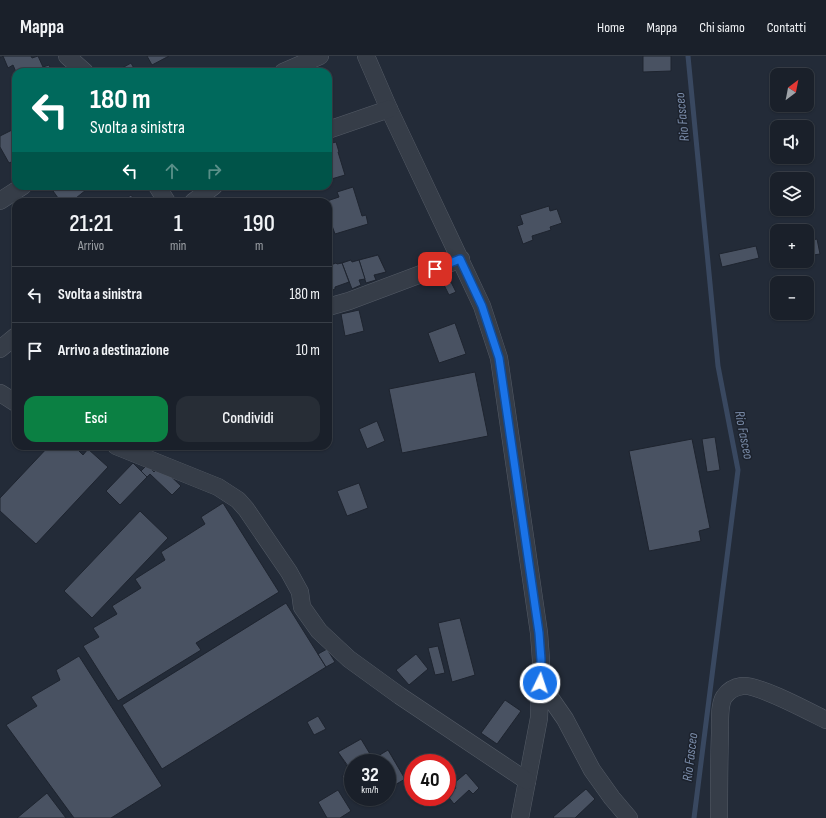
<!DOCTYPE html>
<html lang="it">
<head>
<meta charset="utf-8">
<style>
  :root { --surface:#1a202a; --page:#272d36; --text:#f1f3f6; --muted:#9fa3a8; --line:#383e47; --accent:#0b8043 }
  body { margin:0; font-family:"Sofia Sans Condensed",sans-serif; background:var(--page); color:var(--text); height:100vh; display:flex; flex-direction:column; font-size:15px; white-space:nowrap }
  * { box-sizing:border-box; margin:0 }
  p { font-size:13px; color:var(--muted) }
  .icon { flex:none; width:22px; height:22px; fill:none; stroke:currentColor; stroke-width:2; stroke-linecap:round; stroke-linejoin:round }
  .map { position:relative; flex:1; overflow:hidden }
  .side { position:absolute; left:12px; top:142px; width:320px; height:252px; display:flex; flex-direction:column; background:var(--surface); border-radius:12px; box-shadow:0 1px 3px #0004,0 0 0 1px var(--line) }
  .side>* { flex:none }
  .hud { position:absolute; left:12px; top:12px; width:320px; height:122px; border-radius:12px; box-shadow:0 1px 3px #0004,0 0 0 1px var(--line); background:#00695c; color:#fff; overflow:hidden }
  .needle { width:26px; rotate:32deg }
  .tools { position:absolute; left:770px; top:12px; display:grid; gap:8px }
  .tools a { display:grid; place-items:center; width:44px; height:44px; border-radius:8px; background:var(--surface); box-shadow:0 1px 3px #0004,0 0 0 1px var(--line); font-size:20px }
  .speed { position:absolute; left:344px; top:698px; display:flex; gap:8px; font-size:20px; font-weight:700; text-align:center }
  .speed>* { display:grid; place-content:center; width:52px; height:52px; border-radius:50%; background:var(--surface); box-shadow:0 1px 3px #0004,0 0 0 1px var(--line); line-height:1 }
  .speed small { font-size:10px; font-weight:400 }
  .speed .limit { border:6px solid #d22; background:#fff; color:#111 }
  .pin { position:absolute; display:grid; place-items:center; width:34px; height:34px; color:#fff; margin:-17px; border-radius:8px; box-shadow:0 2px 6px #0006 }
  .me { position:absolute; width:44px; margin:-22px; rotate:4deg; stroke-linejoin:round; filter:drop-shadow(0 0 3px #0008) }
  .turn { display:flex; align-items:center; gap:14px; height:84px; padding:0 12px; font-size:18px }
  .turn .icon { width:52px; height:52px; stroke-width:2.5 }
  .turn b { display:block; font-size:28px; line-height:34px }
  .lanes { display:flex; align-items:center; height:38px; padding:0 12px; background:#0003; justify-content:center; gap:20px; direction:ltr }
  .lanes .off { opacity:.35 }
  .eta { display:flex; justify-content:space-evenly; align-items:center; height:68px; text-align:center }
  .eta b { font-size:24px; font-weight:600; line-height:28px }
  .button { display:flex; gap:8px; margin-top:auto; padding:8px 12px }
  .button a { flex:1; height:46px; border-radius:12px; background:var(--accent); color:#fff; font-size:16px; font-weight:600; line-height:46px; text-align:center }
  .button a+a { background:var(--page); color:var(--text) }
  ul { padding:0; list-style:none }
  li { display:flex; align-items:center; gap:12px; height:56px; padding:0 12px; border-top:1px solid var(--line) }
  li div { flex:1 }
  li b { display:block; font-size:15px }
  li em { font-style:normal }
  header { display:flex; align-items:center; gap:24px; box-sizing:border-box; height:56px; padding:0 20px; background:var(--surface); border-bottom:1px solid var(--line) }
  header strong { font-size:19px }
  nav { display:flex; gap:22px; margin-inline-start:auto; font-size:14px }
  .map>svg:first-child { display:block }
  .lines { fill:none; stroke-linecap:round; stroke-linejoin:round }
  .stream { stroke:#394860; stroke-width:5 }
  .building { fill:#495262; stroke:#1e242f }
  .minor-casing { stroke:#545b66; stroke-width:18 }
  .minor { stroke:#363d48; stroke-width:17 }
  .route-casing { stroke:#114b97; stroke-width:10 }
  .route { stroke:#1a73e8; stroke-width:7 }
  .labels { text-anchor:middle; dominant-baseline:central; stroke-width:3; stroke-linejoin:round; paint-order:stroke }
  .water-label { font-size:14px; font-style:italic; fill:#7b8daa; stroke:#1c222d }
</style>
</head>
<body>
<header>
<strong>Mappa</strong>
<nav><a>Home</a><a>Mappa</a><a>Chi siamo</a><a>Contatti</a></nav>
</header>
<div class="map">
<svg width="826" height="762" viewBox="0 0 826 762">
  <rect width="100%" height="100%" fill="#232b38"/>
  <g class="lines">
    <path class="stream" d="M688 0 718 310 738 414 694 762"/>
  </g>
  <g class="building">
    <path d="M0 0H31L32 2 38 0 43 11 49 9 52 16H16L13 9 8 12 3 0 0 2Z"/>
    <path d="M147 0H169L152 9Z"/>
    <path d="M643 0H671V15L643 16Z"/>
    <path d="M131 7 136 16H115Z"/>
    <path d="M16 72V104L9 107 0 91V80Z"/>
    <path d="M336 86 339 96H338L345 119 328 124V88Z"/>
    <path d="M59 130H91L71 146H61L53 135Z"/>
    <path d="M353 131 362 160 366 159 368 168 335 178 331 167 328 168V146H324L339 141 337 136Z"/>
    <path d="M131 139 136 146H121Z"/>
    <path d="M549 150 550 155 557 153 562 167 550 171 551 174 532 180 533 184 523 188 517 170 523 168 520 159Z"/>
    <path d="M16 160V171L11 163Z"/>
    <path d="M817 183 820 198 807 200V185Z"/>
    <path d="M756 190 759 202 722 211 719 198Z"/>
    <path d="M378 199 386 216 374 219 376 224 366 227 365 223 359 224 334 229 335 233 328 236V210L336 207 337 208 351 204 352 206Z"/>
    <path d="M378 199 386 216 374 219 376 224 366 227 359 204Z"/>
    <path d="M351 204 352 206 359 204 365 223 359 224 361 229 352 233 342 207Z"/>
    <path d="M336 207 337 208 342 207 349 226 335 231V233L328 236V210Z"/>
    <path d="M451 226 456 236 449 239 444 229Z"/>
    <path d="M359 254 364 275 345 280 341 258Z"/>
    <path d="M455 267 466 298 439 307 428 277Z"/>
    <path d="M475 316 488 380 402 397 389 333Z"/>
    <path d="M377 365 385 385 367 393 359 373Z"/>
    <path d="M715 381 720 414 707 416 702 383Z"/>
    <path d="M692 383 710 472 699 475 701 485 649 495 629 395Z"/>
    <path d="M49 390H74L83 399 88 393 108 411 36 488 0 455V442Z"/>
    <path d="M133 407 147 421 120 449 106 435Z"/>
    <path d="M147 409 154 416 160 410 181 430 172 439 150 418 147 421 141 415Z"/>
    <path d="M359 427 368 452 347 460 337 435Z"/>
    <path d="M223 447 279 536 196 587 201 594 118 645 83 590 99 581 93 572 117 558 112 550 141 532 135 523 165 504 161 496 205 468 201 461Z"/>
    <path d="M140 455 168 482 92 562 64 535Z"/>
    <path d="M286 547 326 611 162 713 122 649Z"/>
    <path d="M460 562 475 619 452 626 438 567Z"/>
    <path d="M438 590 445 617 435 619 428 592Z"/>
    <path d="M327 593 335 606 326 611 318 598Z"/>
    <path d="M416 598 428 613 409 629 396 614Z"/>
    <path d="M79 600 162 730 111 762H74L6 669 37 650 31 641 60 624 56 614Z"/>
    <path d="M505 644 521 655 497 688 481 677Z"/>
    <path d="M318 660 326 673 314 679 307 666Z"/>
    <path d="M361 683 373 703 388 694 405 723 388 733 387 707H353V738L342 720 350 715 338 696Z"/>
    <path d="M361 683 373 703 368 707H353V717L338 696Z"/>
    <path d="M388 694 405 723 388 733 387 707H375L373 703Z"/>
    <path d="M466 717 479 732 473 738 469 734 454 748 447 739 456 732 453 728Z"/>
    <path d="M586 733 595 743 575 762H554L553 761Z"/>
    <path d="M338 734 351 755 340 762H327L318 746Z"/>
    <path d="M47 737 66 762H17Z"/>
  </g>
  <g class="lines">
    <g class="minor-casing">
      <g id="minor">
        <path d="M67 0 85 16"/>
        <path d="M366 0 389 53 482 250 499 302 539 577 541 604 539 662 520 762"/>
        <path d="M283 16 320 0"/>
        <path d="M328 74 389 53"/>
        <path d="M157 130 167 146"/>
        <path d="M0 145 23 130"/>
        <path d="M193 146 214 130"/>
        <path d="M328 251 349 245 461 203"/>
        <path d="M0 293 16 280"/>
        <path d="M0 337 16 347"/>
        <path d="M116 390 218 431 238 444 246 453 289 516 300 536 302 551 319 575 349 603 400 640 527 725"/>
        <path d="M540 627 565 663 592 714 612 742 629 762"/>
        <path d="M719 762C719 734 719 705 720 677 720 667 719 649 724 641 728 635 735 631 742 630 758 628 810 656 826 664"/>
      </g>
    </g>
    <use href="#minor" class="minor"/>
  </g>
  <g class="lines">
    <g class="route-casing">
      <path id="route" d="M435 213 460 203 482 250 499 302 539 577 541 604 540 627"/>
    </g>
    <use href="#route" class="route"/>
  </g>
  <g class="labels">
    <g class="water-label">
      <text transform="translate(682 61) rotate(-96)">Rio Fasceo</text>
      <text transform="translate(744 379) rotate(79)">Rio Fasceo</text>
      <text transform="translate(690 701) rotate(-83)">Rio Fasceo</text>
    </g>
  </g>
</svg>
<div class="tools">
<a><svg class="needle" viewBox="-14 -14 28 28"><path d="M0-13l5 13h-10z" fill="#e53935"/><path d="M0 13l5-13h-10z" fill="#9fa3a8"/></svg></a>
<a><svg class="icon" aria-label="sound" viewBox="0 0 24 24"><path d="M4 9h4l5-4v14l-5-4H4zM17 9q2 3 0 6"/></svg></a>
<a><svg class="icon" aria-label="layers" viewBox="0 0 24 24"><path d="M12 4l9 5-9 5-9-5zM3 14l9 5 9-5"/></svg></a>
<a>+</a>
<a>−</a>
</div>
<div class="speed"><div>32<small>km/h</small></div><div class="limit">40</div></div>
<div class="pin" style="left:435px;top:213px;background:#d93025"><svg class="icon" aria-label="arrive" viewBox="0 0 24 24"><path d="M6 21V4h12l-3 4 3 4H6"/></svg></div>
<svg class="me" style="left:540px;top:627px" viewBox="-20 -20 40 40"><circle r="17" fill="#1a73e8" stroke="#fff" stroke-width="3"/><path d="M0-11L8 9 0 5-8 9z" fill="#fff"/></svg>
<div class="hud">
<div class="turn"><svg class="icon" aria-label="left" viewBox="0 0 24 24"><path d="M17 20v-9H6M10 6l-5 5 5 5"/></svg><div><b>180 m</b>Svolta a sinistra</div></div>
<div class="lanes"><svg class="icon" aria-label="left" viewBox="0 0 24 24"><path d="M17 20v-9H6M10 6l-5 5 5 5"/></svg><svg class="icon off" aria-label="ahead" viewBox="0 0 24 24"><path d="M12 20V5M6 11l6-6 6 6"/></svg><svg class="icon off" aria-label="right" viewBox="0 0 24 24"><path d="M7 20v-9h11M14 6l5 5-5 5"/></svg></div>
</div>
<section class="side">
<div class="eta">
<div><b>21:21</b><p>Arrivo</p></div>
<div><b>1</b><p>min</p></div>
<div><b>190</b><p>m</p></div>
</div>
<ul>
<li><svg class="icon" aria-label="left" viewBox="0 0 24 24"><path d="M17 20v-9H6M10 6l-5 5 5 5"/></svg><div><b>Svolta a sinistra</b></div><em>180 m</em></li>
<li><svg class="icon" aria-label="arrive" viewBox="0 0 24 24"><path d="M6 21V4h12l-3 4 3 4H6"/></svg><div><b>Arrivo a destinazione</b></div><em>10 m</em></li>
</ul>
<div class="button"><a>Esci</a><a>Condividi</a></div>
</section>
</div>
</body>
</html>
